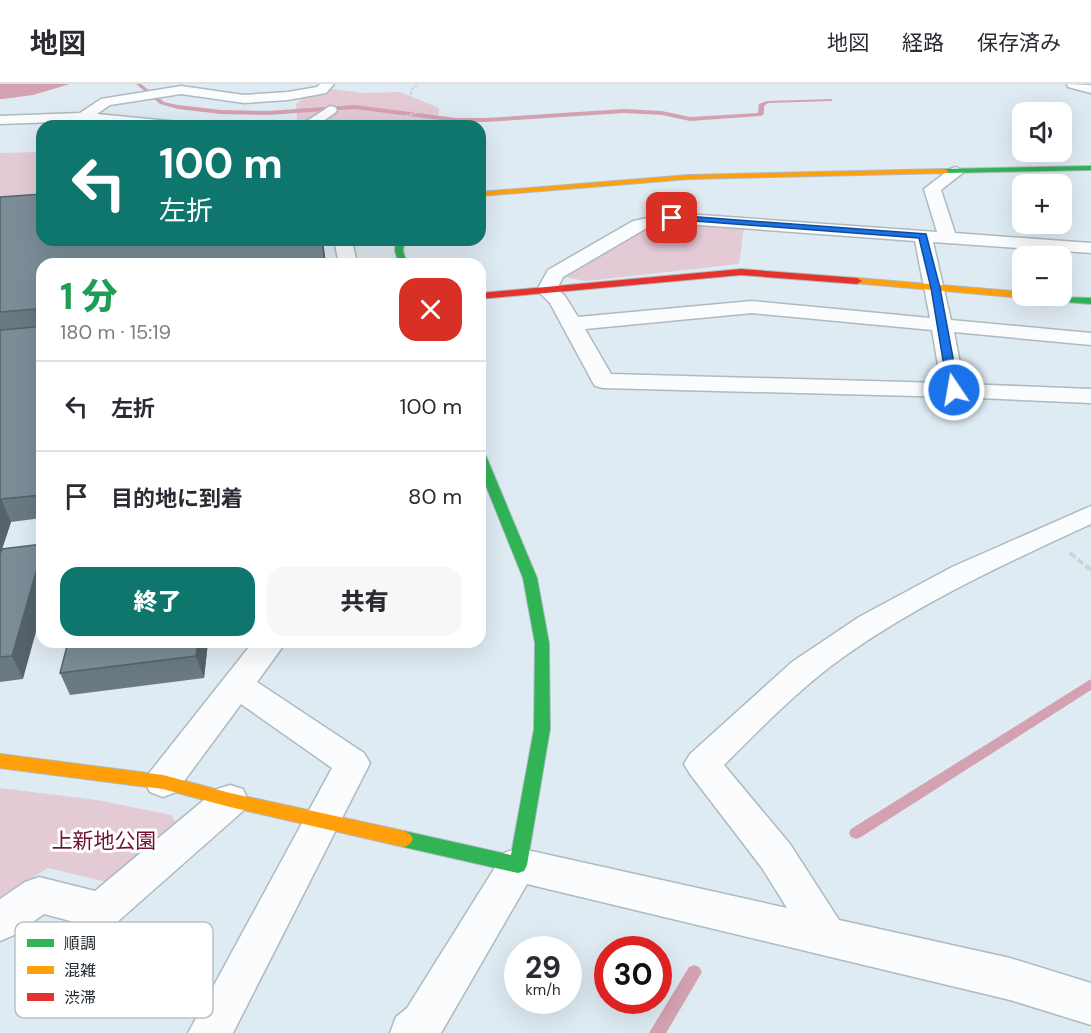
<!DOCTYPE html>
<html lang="ja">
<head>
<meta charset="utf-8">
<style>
  :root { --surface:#fff; --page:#f7f7f7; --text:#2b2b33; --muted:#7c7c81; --line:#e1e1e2; --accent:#0f766e }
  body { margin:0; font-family:"DM Sans","Noto Sans JP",sans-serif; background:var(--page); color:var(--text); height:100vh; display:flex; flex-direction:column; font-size:22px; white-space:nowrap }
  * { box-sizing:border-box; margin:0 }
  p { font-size:20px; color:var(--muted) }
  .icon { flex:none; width:33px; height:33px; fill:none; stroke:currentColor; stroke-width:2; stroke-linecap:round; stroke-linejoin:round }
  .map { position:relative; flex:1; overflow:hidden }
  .sheet { position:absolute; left:36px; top:174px; width:450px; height:390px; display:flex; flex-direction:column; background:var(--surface); border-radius:18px; box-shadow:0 6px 24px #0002 }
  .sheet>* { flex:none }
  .top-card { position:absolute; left:36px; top:36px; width:450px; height:126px; border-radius:18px; box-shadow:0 6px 24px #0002; background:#0f766e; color:#fff; overflow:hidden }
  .tools { position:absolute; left:1012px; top:18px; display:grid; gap:12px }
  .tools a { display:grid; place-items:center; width:60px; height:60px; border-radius:12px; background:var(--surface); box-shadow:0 6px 24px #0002; font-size:30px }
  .speed { position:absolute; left:504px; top:852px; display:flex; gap:12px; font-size:30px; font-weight:700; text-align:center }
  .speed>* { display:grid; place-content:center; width:78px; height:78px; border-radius:50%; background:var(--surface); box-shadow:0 6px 24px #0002; line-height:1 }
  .speed small { font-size:15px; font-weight:400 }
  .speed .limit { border:9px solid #d22; background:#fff; color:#111 }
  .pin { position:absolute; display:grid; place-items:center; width:51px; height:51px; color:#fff; margin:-26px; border-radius:12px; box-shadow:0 3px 9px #0006 }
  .me { position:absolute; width:66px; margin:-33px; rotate:348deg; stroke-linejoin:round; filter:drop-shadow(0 0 4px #0008) }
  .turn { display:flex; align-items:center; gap:21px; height:126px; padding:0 24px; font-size:27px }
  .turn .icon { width:78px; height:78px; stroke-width:2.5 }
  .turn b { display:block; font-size:42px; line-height:51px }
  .round { display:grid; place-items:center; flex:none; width:63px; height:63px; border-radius:18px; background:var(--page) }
  .overview { display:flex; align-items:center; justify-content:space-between; height:102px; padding:0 24px }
  h1 { font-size:36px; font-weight:800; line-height:45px; color:#1e9e55 }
  .button { display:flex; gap:12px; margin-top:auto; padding:12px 24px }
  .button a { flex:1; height:69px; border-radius:18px; background:var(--accent); color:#fff; font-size:24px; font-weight:800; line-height:69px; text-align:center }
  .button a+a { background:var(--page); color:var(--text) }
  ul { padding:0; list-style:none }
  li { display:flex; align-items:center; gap:18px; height:90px; padding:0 24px; border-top:2px solid var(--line) }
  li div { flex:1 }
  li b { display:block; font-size:22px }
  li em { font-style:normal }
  header { display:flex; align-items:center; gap:36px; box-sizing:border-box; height:84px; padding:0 30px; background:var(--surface); border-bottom:2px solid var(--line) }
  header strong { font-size:28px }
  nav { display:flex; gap:33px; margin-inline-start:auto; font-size:21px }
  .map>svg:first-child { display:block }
  .green { fill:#e4cad5 }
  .water { fill:#d4a1b1 }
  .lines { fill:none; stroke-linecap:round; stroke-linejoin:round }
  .stream { fill:#d4a1b1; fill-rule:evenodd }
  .street-casing { stroke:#afb9c0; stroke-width:3 }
  .fast-casing { stroke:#afb9c0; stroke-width:2 }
  .slow-casing { stroke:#afb9c0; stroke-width:2 }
  .jam-casing { stroke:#afb9c0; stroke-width:2 }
  .path-far1 { stroke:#d1d4d7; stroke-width:2; stroke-dasharray:3 1.5; stroke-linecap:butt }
  .path { stroke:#d1d4d7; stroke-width:4; stroke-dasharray:7 3; stroke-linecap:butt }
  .street { fill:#fafcfd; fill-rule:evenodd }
  .fast { fill:#30b455; fill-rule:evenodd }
  .slow { fill:#ff9f0a; fill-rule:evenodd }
  .jam { fill:#e5322d; fill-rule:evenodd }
  .wall { fill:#6a7982 }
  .shaded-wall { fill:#56636a }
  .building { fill:#7b8d97; stroke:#56636a; stroke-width:1.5 }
  .route { fill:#1a73e8; stroke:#114b97; stroke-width:1.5 }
  .labels { text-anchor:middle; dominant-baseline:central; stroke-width:6; stroke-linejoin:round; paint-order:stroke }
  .near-park-label { font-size:21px; fill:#711237; stroke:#fff }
  .key { fill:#fff; stroke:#bcbfc1; stroke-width:1.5 }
  .key-label { font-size:16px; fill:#202a31 }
</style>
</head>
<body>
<header>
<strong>地図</strong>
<nav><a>地図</a><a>経路</a><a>保存済み</a></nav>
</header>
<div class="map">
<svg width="1091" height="949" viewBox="0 0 1091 949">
  <rect width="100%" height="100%" fill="#dfebf3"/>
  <g class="green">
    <path d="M332 5 363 9 400 8 439 24 438 37 422 42H305L297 36 296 20 303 14Z"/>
    <path d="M42 68V115L0 118V69Z"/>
    <path d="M670 138 744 143 739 180 586 197 565 193 634 148Z"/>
    <path d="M0 704 97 716 171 731 178 742 107 798 48 784 0 813Z"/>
  </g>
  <path class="water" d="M0 0H70L33 11 3 15H0Z"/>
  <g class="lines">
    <g class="stream">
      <path d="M136 0H141L164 18 178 21 221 26 267 27 355 21 456 34H485L624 25 662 27 690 33 758 29 759 20 767 17 831 15 833 16 831 17 768 19 764 22V30L761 32 690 37 662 31 624 29 485 38H456L355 25 267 31 221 30 178 25 160 20Z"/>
      <path d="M1091 595V606L861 753 856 755 851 753 849 749 851 745Z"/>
      <path d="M694 881 699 883 702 888 666 949H649L689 883Z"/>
    </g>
    <g class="street-casing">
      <g id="street">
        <path d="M320 0H334L326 9 288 16 244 19 181 10 110 21 97 30 179 38 186 42H134L83 37 0 40V32L80 29 101 15 181 2 244 11 288 8 317 3Z"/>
        <path d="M1067 0 1091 1V9L1068 3Z"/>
        <path d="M330 22 335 23 337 26 335 29 316 42H299Z"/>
        <path d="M956 83 964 88 941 106 955 149 1091 159V169L933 158 951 236 1091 249V261L954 248 964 300 1091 305V319L954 313 603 304 595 302 592 297 550 219 537 206 548 186 633 137 672 129 937 148 924 105 950 85ZM672 139 915 157 930 234 752 217 578 233 565 212 557 205 563 193 645 145ZM752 229 932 246 941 299 611 290 585 245Z"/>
        <path d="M334 156H352L357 180H339Z"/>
        <path d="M1091 422V440C1002 481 910 523 831 582 792 612 758 647 724 681L790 760 839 836 1010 874 1091 899V941L1010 916 527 800 441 949H390L396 933 407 924 504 769 518 764 787 824 762 784 690 690 684 680 690 670 792 578 859 533 952 483Z"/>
        <path d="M253 558H286L257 598 364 669 370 679 233 949H188L332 684 241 620 176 708 163 713 150 708 145 698 150 688Z"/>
        <path d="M230 701 243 705 248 716 243 727 115 840 101 845 44 830 14 851 0 857V815L25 798 39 793 95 807 217 705Z"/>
      </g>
    </g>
    <g class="fast-casing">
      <g id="fast">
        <path d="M1091 82V86L944 89 940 87 944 85Z"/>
        <path d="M396 156H404L403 167 407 180H399L395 167Z"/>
        <path d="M1024 212 1091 214V220L1028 215Z"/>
        <path d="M480 368 486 372 537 494 549 559 550 645 527 781 524 787 518 789 404 763 398 760 395 755 398 750 404 747 511 771 534 645 535 559 523 494 480 387Z"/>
      </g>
    </g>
    <g class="slow-casing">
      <g id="slow">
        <path d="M944 85 948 87 947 89 689 95 480 112V108L689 91Z"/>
        <path d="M857 194 1023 208V212H1027L1023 214 854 199V195Z"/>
        <path d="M0 670 163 691 230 709 404 747 410 750 413 755 410 760 404 763 230 723 163 705 0 684Z"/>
      </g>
    </g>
    <g class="jam-casing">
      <path id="jam" d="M741 185 857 194 862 197 857 200 741 191 480 215V209Z"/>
    </g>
    <path class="path-far1" d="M371 42 420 28 410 15 412 5 418 0"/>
    <path class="path" d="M1070 469 1091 486"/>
    <use href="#street" class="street"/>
    <use href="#fast" class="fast"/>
    <use href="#slow" class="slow"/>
    <use href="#jam" class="jam"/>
  </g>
  <g class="wall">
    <path d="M0 113 323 156 326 180H42V434L11 438 2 465 23 595 0 598Z"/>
    <path d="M68 558H208L204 594 70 611 60 589Z"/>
  </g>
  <g class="shaded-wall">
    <path d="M1 415 11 438 0 471V418Z"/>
    <path d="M42 467V526L23 595 12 572Z"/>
    <path d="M198 558H208L204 594 196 572Z"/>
  </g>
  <g class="building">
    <path d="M42 110V156H322L325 180H42V411L1 415 0 418V246L35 243 37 241 36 225 0 228V113Z"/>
    <path d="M42 460V467L12 572 0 573V470L2 465Z"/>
    <path d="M68 558H198L196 572 60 589Z"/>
  </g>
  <path class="route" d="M672 131 926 150 940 204 959 306 954 309 948 306 931 204 919 154 669 135V132Z"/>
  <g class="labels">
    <g class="near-park-label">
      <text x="104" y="757">上新地公園</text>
    </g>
  </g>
  <rect x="15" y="838" width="198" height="96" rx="9" class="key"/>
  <rect x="27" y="855" width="27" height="8" fill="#30b455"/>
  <rect x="27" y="882" width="27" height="8" fill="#ff9f0a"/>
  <rect x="27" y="909" width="27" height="8" fill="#e5322d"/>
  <g class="key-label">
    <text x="64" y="865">順調</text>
    <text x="64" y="892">混雑</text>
    <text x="64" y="919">渋滞</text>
  </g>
</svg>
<div class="tools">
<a><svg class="icon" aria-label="sound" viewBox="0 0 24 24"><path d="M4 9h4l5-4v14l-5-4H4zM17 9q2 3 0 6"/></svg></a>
<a>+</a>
<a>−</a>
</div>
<div class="speed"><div>29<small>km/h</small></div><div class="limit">30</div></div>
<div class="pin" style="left:672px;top:134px;background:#d93025"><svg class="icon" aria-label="arrive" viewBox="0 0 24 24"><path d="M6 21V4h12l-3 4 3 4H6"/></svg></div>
<svg class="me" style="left:954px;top:306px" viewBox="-20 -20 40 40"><circle r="17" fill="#1a73e8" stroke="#fff" stroke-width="3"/><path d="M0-11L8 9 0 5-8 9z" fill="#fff"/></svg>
<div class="top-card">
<div class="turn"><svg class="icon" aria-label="left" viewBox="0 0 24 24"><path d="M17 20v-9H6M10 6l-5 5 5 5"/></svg><div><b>100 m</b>左折</div></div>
</div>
<section class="sheet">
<div class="overview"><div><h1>1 分</h1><p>180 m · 15:19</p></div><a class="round" style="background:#d93025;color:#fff"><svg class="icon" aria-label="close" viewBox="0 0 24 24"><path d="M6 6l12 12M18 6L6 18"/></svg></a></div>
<ul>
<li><svg class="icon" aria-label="left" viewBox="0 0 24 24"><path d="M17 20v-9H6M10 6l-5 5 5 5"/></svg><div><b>左折</b></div><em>100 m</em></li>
<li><svg class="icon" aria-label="arrive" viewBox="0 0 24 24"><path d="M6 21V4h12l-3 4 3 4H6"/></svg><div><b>目的地に到着</b></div><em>80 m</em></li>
</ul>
<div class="button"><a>終了</a><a>共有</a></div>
</section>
</div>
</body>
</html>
